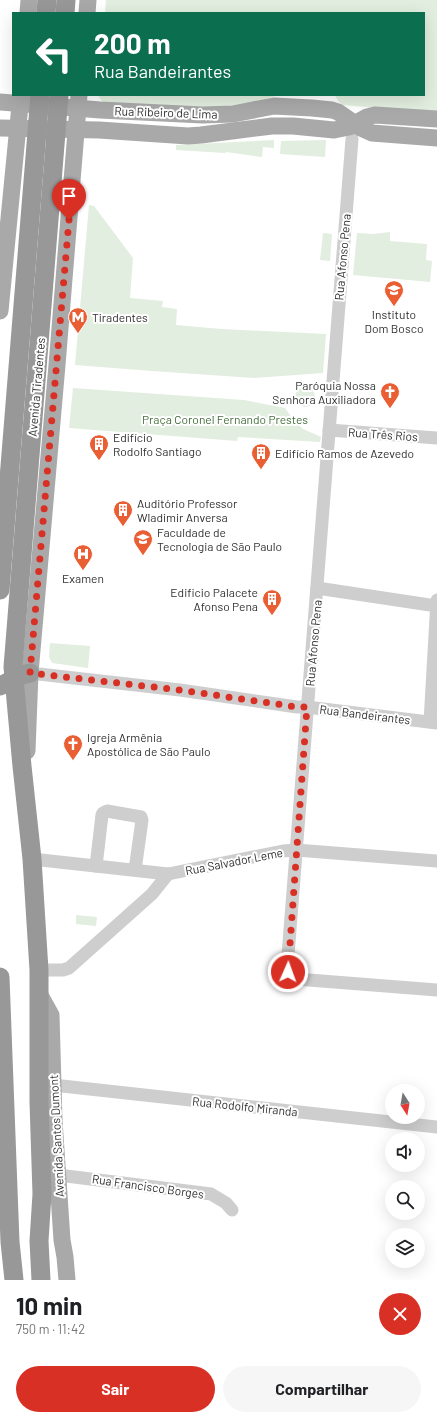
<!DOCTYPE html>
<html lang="pt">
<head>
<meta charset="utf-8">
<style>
  :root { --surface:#fff; --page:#f6f6f6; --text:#202124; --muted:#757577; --accent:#d93025 }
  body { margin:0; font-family:Barlow,sans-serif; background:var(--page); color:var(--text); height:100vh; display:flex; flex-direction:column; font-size:15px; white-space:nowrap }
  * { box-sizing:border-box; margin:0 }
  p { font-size:13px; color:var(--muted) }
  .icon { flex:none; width:22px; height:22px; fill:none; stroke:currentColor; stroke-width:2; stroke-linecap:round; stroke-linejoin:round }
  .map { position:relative; height:1280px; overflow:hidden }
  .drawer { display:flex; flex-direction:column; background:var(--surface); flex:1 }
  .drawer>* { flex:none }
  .hud { position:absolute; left:12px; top:12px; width:413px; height:84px; border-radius:0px; box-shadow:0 4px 16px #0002; background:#0b6e4f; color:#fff; overflow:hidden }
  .needle { width:26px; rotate:169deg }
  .buttons { position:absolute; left:385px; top:1084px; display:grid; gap:8px }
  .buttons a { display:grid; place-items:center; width:40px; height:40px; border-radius:50%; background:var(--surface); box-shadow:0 4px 16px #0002; font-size:20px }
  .pin { position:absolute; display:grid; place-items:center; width:34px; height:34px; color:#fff; margin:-41px -17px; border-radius:50% 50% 50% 0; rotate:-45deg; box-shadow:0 0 4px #0007 }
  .pin .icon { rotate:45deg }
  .me { position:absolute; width:44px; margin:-22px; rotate:2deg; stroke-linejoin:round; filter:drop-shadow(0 0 3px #0008) }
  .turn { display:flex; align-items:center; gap:14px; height:84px; padding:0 16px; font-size:18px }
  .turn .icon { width:52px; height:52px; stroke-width:2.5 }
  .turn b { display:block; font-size:28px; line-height:34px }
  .round { display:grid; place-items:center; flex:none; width:42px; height:42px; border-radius:21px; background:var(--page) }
  .head { display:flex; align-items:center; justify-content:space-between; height:68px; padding:0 16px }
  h1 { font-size:24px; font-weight:700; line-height:30px }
  .primary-button { display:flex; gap:8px; margin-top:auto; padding:8px 16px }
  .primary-button a { flex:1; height:46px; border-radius:24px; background:var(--accent); color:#fff; font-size:16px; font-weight:700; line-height:46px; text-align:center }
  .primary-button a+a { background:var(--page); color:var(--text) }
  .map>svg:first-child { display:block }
  .green { fill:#e2eedf }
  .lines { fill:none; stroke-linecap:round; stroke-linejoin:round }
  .minor { stroke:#cecece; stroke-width:13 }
  .major { stroke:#a9a9a9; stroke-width:17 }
  .highway { stroke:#989898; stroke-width:19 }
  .route { stroke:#d93025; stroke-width:7; stroke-dasharray:0 12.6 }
  .labels { text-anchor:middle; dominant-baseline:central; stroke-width:4; stroke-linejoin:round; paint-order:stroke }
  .street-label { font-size:12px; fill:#313131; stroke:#fff }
  .poi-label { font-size:12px; fill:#313131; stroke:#fff; text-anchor:start }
  .park-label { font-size:12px; fill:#446e3c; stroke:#fff }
</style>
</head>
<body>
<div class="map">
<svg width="437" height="1280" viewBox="0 0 437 1280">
  <rect width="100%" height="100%" fill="#fff"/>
  <g class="green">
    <path d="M106 0H437V113L342 105 338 101 335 95H424V13H105Z"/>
    <path d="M98 95H278L256 102 222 110 102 102Z"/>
    <path d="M274 140V148L263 147 262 157 226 152 225 153 176 150V145Z"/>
    <path d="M326 140 325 157 280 154 281 141Z"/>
    <path d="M89 205 94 206 133 258 130 298 163 301 162 307 177 309 176 325 222 329 326 334 323 373 254 378 152 371 75 365Z"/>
    <path d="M390 232V241L427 244 426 260 432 261 430 282 353 275 357 233 373 234Z"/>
    <path d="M323 233 332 234 330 261 320 260Z"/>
    <circle cx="305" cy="397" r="10"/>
    <path d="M73 388 244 400 285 408 295 422 303 429 321 437 320 442 238 437 237 441 69 428Z"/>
    <path d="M50 643 90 646 88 668 52 663 49 657Z"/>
    <path d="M76 915 97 917 96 926 76 924Z"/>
  </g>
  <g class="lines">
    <g class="minor">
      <path d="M352 139 287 968 289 975 296 979 437 990"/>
      <path d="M329 430 437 438"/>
      <path d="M317 588 437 606"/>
      <path d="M30 673 180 690 297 707H307L437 723"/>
      <path d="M430 722 437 600"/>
      <path d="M32 859 168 874 283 851 296 850 437 861"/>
      <path d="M96 866 102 815 103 813 107 811 141 817 142 820 135 870"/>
      <path d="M39 970H63L69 968 152 894 168 874"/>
      <path d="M53 1085 437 1127"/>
      <path d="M58 1175 211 1194 226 1203 232 1210"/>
    </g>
    <g class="major">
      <path d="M28 13 29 0"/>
      <path d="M87 13 88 0"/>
      <path d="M0 102 100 110 203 115 233 114 274 106 312 108 332 110 338 112 361 128 372 133 437 138"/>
      <path d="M0 128 99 130 188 136 201 135 272 126H293L334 130 349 127 367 117 375 115 437 119"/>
      <path d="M0 311 21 95"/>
      <path d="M27 751 30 673 57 365 79 95"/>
      <path d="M40 995 51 1015 54 1120 62 1240 65 1257 67 1280"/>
    </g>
    <g class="highway">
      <path d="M46 13 47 0"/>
      <path d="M65 13 66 0"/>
      <path d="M0 590 40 95"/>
      <path d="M0 686 22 675 30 673"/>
      <path d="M0 977 10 1242 14 1280"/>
      <path d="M41 1280 39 1241 42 1194 39 1102V970L32 859 22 766 13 667 59 95"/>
    </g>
  </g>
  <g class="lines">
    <path class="route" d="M69 220 30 673 180 690 297 707H307L288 972"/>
  </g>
  <defs>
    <g id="university-pin" transform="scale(1)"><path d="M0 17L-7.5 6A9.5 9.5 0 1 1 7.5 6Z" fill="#e95e32" stroke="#fff"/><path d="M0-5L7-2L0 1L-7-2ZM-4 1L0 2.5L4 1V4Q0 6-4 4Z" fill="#fff"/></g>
    <g id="metro-pin" transform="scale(1)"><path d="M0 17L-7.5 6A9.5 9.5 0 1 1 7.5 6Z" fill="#e95e32" stroke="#fff"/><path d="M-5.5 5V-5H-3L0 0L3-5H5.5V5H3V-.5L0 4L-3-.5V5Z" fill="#fff"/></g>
    <g id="church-pin" transform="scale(1)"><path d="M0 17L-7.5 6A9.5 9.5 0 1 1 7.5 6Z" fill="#e95e32" stroke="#fff"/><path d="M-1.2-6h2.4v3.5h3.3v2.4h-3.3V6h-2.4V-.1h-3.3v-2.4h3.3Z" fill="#fff"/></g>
    <g id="building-pin" transform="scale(1)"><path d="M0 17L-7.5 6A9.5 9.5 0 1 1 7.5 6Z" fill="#e95e32" stroke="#fff"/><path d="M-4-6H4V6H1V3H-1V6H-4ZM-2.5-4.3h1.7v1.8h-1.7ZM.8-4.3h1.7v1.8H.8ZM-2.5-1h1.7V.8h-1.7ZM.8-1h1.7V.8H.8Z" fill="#fff"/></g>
    <g id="hospital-pin" transform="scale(1)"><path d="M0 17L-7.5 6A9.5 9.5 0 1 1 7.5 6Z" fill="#e95e32" stroke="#fff"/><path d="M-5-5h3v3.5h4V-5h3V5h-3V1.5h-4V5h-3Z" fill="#fff"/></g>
  </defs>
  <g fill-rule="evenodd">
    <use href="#university-pin" x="394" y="290"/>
    <use href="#metro-pin" x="78" y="317"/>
    <use href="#church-pin" x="390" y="392"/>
    <use href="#building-pin" x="99" y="444"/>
    <use href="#building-pin" x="261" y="453"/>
    <use href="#building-pin" x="123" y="510"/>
    <use href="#university-pin" x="143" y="539"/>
    <use href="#hospital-pin" x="83" y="554"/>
    <use href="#building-pin" x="272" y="599"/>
    <use href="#church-pin" x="73" y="744"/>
  </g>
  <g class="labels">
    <g class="street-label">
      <text transform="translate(166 112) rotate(2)">Rua Ribeiro de Lima</text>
      <text transform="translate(342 257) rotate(-85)">Rua Afonso Pena</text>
      <text transform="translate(36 387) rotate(-85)">Avenida Tiradentes</text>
      <text transform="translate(383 434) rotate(4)">Rua Três Rios</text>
      <text transform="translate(313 643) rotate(-85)">Rua Afonso Pena</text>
      <text transform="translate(365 714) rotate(7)">Rua Bandeirantes</text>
      <text transform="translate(234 861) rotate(-11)">Rua Salvador Leme</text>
      <text transform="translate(245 1106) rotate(6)">Rua Rodolfo Miranda</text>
      <text transform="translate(56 1136) rotate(-93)">Avenida Santos Dumont</text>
      <text transform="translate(148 1186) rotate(8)">Rua Francisco Borges</text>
    </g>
    <g class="poi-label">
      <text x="394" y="314" text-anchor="middle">Instituto<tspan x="394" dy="14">Dom Bosco</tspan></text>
      <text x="92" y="317">Tiradentes</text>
      <text x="376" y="385" text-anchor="end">Paróquia Nossa<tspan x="376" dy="14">Senhora Auxiliadora</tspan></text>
      <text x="113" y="437">Edifício<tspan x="113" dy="14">Rodolfo Santiago</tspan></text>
      <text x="275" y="453">Edifício Ramos de Azevedo</text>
      <text x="137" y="503">Auditório Professor<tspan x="137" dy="14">Wladimir Anversa</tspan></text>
      <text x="157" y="532">Faculdade de<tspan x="157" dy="14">Tecnologia de São Paulo</tspan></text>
      <text x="83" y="578" text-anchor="middle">Examen</text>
      <text x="258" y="592" text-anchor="end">Edificio Palacete<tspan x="258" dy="14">Afonso Pena</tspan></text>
      <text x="87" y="737">Igreja Armênia<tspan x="87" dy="14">Apostólica de São Paulo</tspan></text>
    </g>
    <g class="park-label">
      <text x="225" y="419">Praça Coronel Fernando Prestes</text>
    </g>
  </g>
</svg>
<div class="buttons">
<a><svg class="needle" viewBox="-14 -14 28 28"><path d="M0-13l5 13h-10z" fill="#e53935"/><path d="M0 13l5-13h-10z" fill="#757577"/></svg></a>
<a><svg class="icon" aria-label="sound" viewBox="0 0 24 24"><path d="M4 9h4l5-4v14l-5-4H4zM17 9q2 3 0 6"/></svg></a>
<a><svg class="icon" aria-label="search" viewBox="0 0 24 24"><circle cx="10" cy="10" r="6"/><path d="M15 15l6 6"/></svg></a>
<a><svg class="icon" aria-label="layers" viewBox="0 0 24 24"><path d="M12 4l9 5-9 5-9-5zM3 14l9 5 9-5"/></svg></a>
</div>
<div class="pin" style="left:69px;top:220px;background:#d93025"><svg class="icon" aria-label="arrive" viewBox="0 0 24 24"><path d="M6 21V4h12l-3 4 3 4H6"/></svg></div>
<svg class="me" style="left:288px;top:972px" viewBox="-20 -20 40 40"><circle r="17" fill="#d93025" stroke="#fff" stroke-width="3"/><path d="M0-11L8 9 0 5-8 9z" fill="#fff"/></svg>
<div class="hud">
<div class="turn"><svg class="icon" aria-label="left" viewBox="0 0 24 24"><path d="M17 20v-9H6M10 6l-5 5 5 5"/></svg><div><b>200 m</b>Rua Bandeirantes</div></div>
</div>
</div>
<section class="drawer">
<div class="head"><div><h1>10 min</h1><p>750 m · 11:42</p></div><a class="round" style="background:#d93025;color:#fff"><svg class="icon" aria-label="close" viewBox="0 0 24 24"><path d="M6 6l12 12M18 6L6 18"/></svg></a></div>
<div class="primary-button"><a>Sair</a><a>Compartilhar</a></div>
</section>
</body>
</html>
